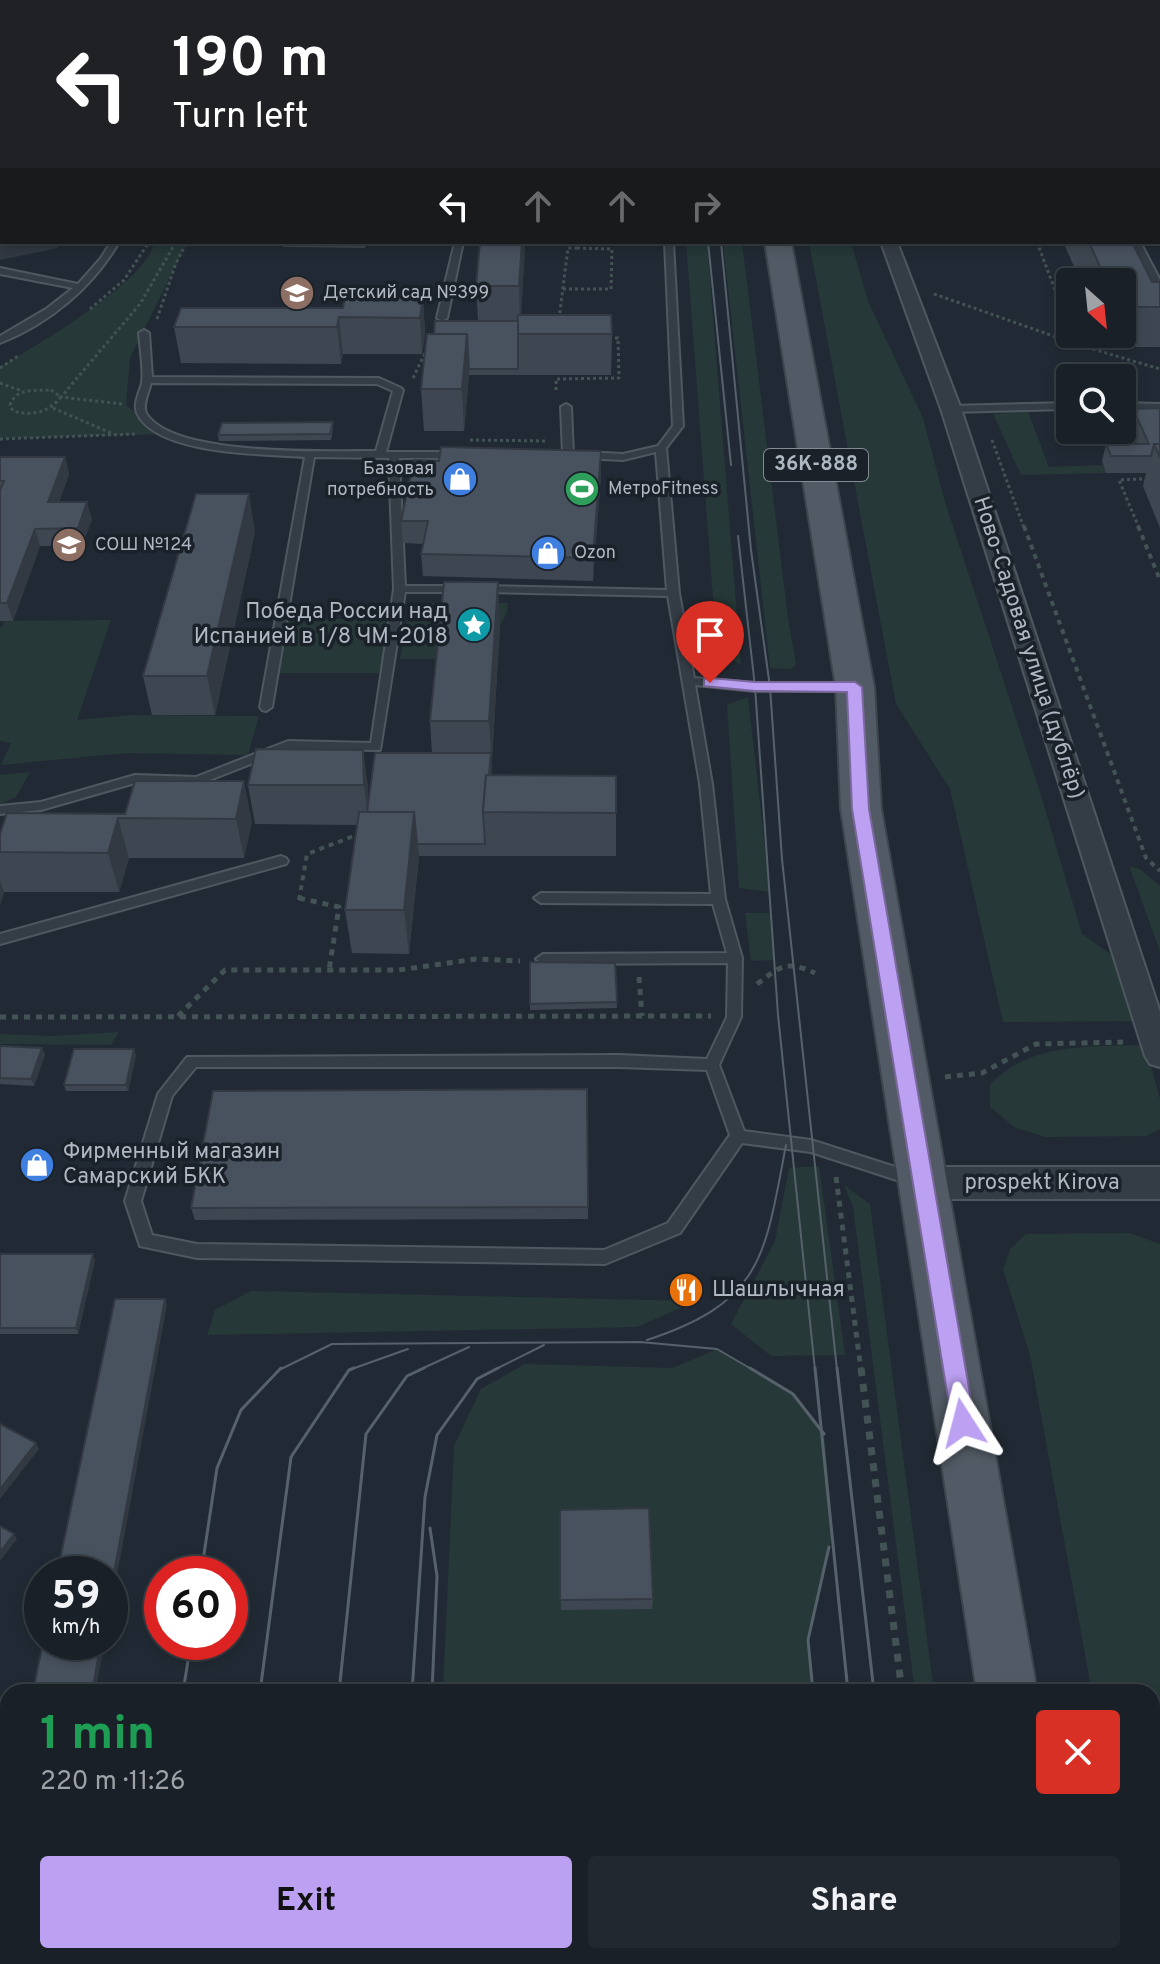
<!DOCTYPE html>
<html lang="en">
<head>
<meta charset="utf-8">
<style>
  :root { --surface:#192027; --page:#22282f; --text:#f1f3f6; --muted:#9fa3a7; --line:#373e44; --accent:#bca0f2 }
  body { margin:0; font-family:Overpass,sans-serif; background:var(--page); color:var(--text); height:100vh; display:flex; flex-direction:column; font-size:30px; white-space:nowrap }
  * { box-sizing:border-box; margin:0 }
  p { font-size:26px; color:var(--muted) }
  .icon { flex:none; width:44px; height:44px; fill:none; stroke:currentColor; stroke-width:2; stroke-linecap:round; stroke-linejoin:round }
  .map { position:relative; flex:1; overflow:hidden }
  .side { position:absolute; left:0px; top:1684px; width:1160px; height:280px; display:flex; flex-direction:column; background:var(--surface); border-radius:24px 24px 0 0; box-shadow:0 4px 12px #0003,0 0 0 2px var(--line) }
  .side>* { flex:none }
  .banner { position:absolute; left:0px; top:0px; width:1160px; height:244px; box-shadow:0 4px 12px #0003,0 0 0 2px var(--line); background:#202124; color:#fff; overflow:hidden }
  .needle { width:52px; rotate:153deg }
  .tools { position:absolute; left:1056px; top:268px; display:grid; gap:16px }
  .tools a { display:grid; place-items:center; width:80px; height:80px; border-radius:8px; background:var(--surface); box-shadow:0 4px 12px #0003,0 0 0 2px var(--line); font-size:40px }
  .speed { position:absolute; left:24px; top:1556px; display:flex; gap:16px; font-size:40px; font-weight:700; text-align:center }
  .speed>* { display:grid; place-content:center; width:104px; height:104px; border-radius:50%; background:var(--surface); box-shadow:0 4px 12px #0003,0 0 0 2px var(--line); line-height:1 }
  .speed small { font-size:20px; font-weight:400 }
  .speed .limit { border:12px solid #d22; background:#fff; color:#111 }
  .pin { position:absolute; display:grid; place-items:center; width:68px; height:68px; color:#fff; margin:-82px -34px; border-radius:50% 50% 50% 0; rotate:-45deg; box-shadow:0 0 8px #0007 }
  .pin .icon { rotate:45deg }
  .me { position:absolute; width:88px; margin:-44px; rotate:351deg; stroke-linejoin:round; filter:drop-shadow(0 0 6px #0008) }
  .turn { display:flex; align-items:center; gap:28px; height:168px; padding:0 40px; font-size:36px }
  .turn .icon { width:104px; height:104px; stroke-width:2.5 }
  .turn b { display:block; font-size:56px; line-height:68px }
  .lanes { display:flex; align-items:center; height:76px; padding:0 40px; background:#0003; justify-content:center; gap:40px; direction:ltr }
  .lanes .off { opacity:.35 }
  .round { display:grid; place-items:center; flex:none; width:84px; height:84px; border-radius:8px; background:var(--page) }
  .headline { display:flex; align-items:center; justify-content:space-between; height:136px; padding:0 40px }
  h1 { font-size:48px; font-weight:700; line-height:60px; color:#1e9e55 }
  .primary-button { display:flex; gap:16px; margin-top:auto; padding:16px 40px }
  .primary-button a { flex:1; height:92px; border-radius:8px; background:var(--accent); color:#111; font-size:32px; font-weight:700; line-height:92px; text-align:center }
  .primary-button a+a { background:var(--page); color:var(--text) }
  .map>svg:first-child { display:block }
  .green { fill:#263837 }
  .lines { fill:none; stroke-linecap:round; stroke-linejoin:round }
  .service-casing { stroke:#4f5760; stroke-width:4 }
  .minor-casing { stroke:#4f5760; stroke-width:4 }
  .tertiary-casing { stroke:#4f5760; stroke-width:4 }
  .primary-casing { stroke:#3e454e; stroke-width:4 }
  .path-far3 { stroke:#435355; stroke-width:3; stroke-dasharray:3 3; stroke-linecap:butt }
  .path-far2 { stroke:#435355; stroke-width:4; stroke-dasharray:5 5; stroke-linecap:butt }
  .path-far1 { stroke:#435355; stroke-width:5; stroke-dasharray:6 6; stroke-linecap:butt }
  .path { stroke:#435355; stroke-width:7; stroke-dasharray:8 8; stroke-linecap:butt }
  .service { fill:#343c45; fill-rule:evenodd }
  .minor { fill:#343c45; fill-rule:evenodd }
  .tertiary { fill:#343c45; fill-rule:evenodd }
  .primary { fill:#525b65; fill-rule:evenodd }
  .tram-far1 { stroke:#57616c; stroke-width:2 }
  .tram { stroke:#57616c; stroke-width:3 }
  .wall { fill:#3e4751 }
  .shaded-wall { fill:#323942 }
  .building { fill:#48525e; stroke:#323942; stroke-width:2 }
  .route { fill:#bca0f2; stroke:#7a689d; stroke-width:2 }
  .labels { text-anchor:middle; dominant-baseline:central; stroke-width:7; stroke-linejoin:round; paint-order:stroke }
  .far-poi-label { font-size:18px; fill:#afb7c2; stroke:#1a2129; text-anchor:start }
  .shield { fill:#1a2129; stroke:#828a94; stroke-width:2 }
  .shield-label { font-size:20px; font-weight:bold; fill:#afb7c2 }
  .poi-label { font-size:22px; fill:#afb7c2; stroke:#1a2129; text-anchor:start }
  .street-label { font-size:22px; fill:#afb7c2; stroke:#1a2129 }
</style>
</head>
<body>
<div class="map">
<svg width="1160" height="1964" viewBox="0 0 1160 1964">
  <rect width="100%" height="100%" fill="#212a34"/>
  <g class="green">
    <path d="M821 0H1160V128L1158 2Z"/>
    <path d="M154 242H187L130 358 126 405 163 434 0 439V367C35 346 149 281 154 242Z"/>
    <path d="M686 242H707L741 665 727 657 713 598Z"/>
    <path d="M723 242H742L788 618 796 664 791 669 770 668Z"/>
    <path d="M809 242H851L868 301 923 418 945 502 1040 792 1082 934 1116 958 1136 1021 1003 1022 950 789 896 704Z"/>
    <path d="M1028 412 1049 467 1103 465 1106 473 1021 475 993 414Z"/>
    <path d="M410 603H508L507 613 500 625 444 659H400Z"/>
    <path d="M397 618 389 665 379 673H272L281 620Z"/>
    <path d="M111 620 77 720 131 715 259 716 248 755 126 753 1 765 11 743 0 741V629L5 621Z"/>
    <path d="M748 697 770 892 739 888 727 705Z"/>
    <path d="M30 772 16 797 0 804V775Z"/>
    <path d="M1129 866 1141 870 1160 886V951Z"/>
    <path d="M745 913H770L775 960 751 961Z"/>
    <path d="M119 1032 111 1045 0 1044V1034L53 1036Z"/>
    <path d="M1145 1045 1160 1099V1129L1146 1136 1045 1137 1014 1127 990 1107V1085C1028 1042 1092 1047 1145 1045Z"/>
    <path d="M819 1166 845 1355 771 1356 731 1324 775 1241 789 1168Z"/>
    <path d="M844 1185 870 1204 934 1692H915L853 1207Z"/>
    <path d="M1130 1233 1160 1244V1964H1143L1141 1956H1152V1692H1092L1030 1355 1003 1269 1011 1248 1026 1234Z"/>
    <path d="M251 1291 696 1301 637 1327 207 1335 215 1310Z"/>
    <path d="M717 1349 793 1394 824 1433 833 1531 808 1640 813 1692H443L454 1446 481 1389 525 1364 673 1368Z"/>
    <path d="M428 1956H836V1964H427Z"/>
  </g>
  <g class="lines">
    <g class="service-casing">
      <g id="service">
        <path d="M274 0H281L282 2H275Z"/>
        <rect x="403" y="0" width="6" height="2"/>
        <rect x="473" y="0" width="6" height="2"/>
        <rect x="642" y="0" width="6" height="2"/>
        <rect x="0" y="159" width="2" height="5"/>
        <rect x="1158" y="185" width="2" height="4"/>
        <path d="M111 242H119C93 287 49 324 0 343V336L46 309 73 288 0 274V268L78 284 101 258Z"/>
        <path d="M455 242H463L447 318 442 321 437 318Z"/>
        <path d="M665 242H673L683 426 666 448 679 593 694 678 755 683H854L860 687 854 691H755L695 685 712 784 725 899 742 958 741 1017 719 1065 744 1131 811 1140 920 1175 923 1180 920 1185 915 1186 811 1152 742 1143 680 1233 605 1264 197 1258 140 1246 125 1201 158 1094 187 1057 619 1055 707 1059 727 1017 728 963 543 964 536 959 543 954 727 953 713 904 541 903 534 898 541 893 711 894 700 784 668 596 481 592 475 589 481 586 667 590 656 452 623 460 583 458 578 455 583 452 623 454 658 446 673 426ZM196 1067H619L707 1070 730 1135 668 1223 604 1250 197 1244 152 1235 141 1201 172 1096Z"/>
        <path d="M1132 242H1140L1160 280V292L1156 289Z"/>
        <path d="M144 330 149 333 152 377 379 378 401 388 403 390 386 452H458L463 455 458 458H399L405 586H460L466 589 460 592H405L380 750 289 749 197 785 135 783 41 810 0 814V806L41 802 135 775 196 777 288 741 371 743 394 589 389 458 314 457 272 707 266 711 262 710 260 707 305 457C264 454 156 455 137 413 133 403 140 392 142 383 144 367 140 349 139 333ZM151 383 377 384 393 391 376 451C328 451 171 457 146 413 142 405 149 391 151 383Z"/>
        <path d="M1070 403V409L951 412 946 409 951 406Z"/>
        <path d="M1122 403 1160 404V410L1122 409Z"/>
        <path d="M566 404 571 407 573 454 568 457 563 454 561 407Z"/>
        <path d="M281 856 286 858 288 861 286 864 0 944V934Z"/>
      </g>
    </g>
    <g class="minor-casing">
      <g id="minor">
        <path d="M798 0H812L813 2H799Z"/>
        <path d="M881 242H897L961 409 1160 1012V1067L1150 1064 1145 1056 941 409Z"/>
      </g>
    </g>
    <g class="tertiary-casing">
      <path id="tertiary" d="M924 1167H1160V1199H924L911 1194 905 1183 911 1172Z"/>
    </g>
    <g class="primary-casing">
      <g id="primary">
        <rect x="729" y="0" width="20" height="2"/>
        <path d="M765 242H791L874 687 881 809 1037 1692H977L841 809 836 687Z"/>
        <path d="M1016 1956H1084L1085 1964H1017Z"/>
      </g>
    </g>
    <g class="path-far3">
      <path d="M1158 83 1160 86"/>
      <path d="M1037 242 1070 330"/>
      <path d="M563 289H611L612 249 577 248"/>
      <path d="M934 294 1076 344 1160 369"/>
      <path d="M90 309 124 280 149 242"/>
      <path d="M157 319 176 263 187 242"/>
      <path d="M559 319 568 248H577L578 242"/>
      <path d="M0 368 18 356"/>
      <path d="M413 378 426 351"/>
      <path d="M0 383 22 391"/>
      <path d="M51 390 61 397C48 413 32 416 13 411L10 405C17 387 34 391 51 390Z"/>
      <path d="M556 390V379L619 378 618 338H606"/>
      <path d="M122 404 61 397 140 304 176 242"/>
      <path d="M53 408 111 433"/>
      <path d="M0 439 135 434"/>
      <path d="M470 440 548 441"/>
      <path d="M992 440 1024 528"/>
      <path d="M1139 528 1119 480 1160 478"/>
    </g>
    <g class="path-far2">
      <path d="M1024 526 1146 858 1160 871"/>
      <path d="M1138 526 1160 580"/>
      <path d="M299 900 307 854 359 834"/>
    </g>
    <g class="path-far1">
      <path d="M299 898 339 907 329 970"/>
      <path d="M639 977 642 1016"/>
      <path d="M757 984C782 966 784 960 815 973"/>
      <path d="M178 1016 225 970H399L476 959 520 961"/>
      <path d="M0 1017 711 1016"/>
      <path d="M945 1077 982 1073 1036 1044 1123 1042"/>
      <path d="M836 1177 861 1370"/>
    </g>
    <g class="path">
      <path d="M861 1368 902 1692"/>
      <path d="M0 1870 8 1872"/>
      <path d="M935 1956 936 1964"/>
      <path d="M25 1964 26 1956"/>
    </g>
    <use href="#service" class="service"/>
    <use href="#minor" class="minor"/>
    <use href="#tertiary" class="tertiary"/>
    <use href="#primary" class="primary"/>
    <g class="tram-far1">
      <path d="M708 242 731 465"/>
      <path d="M721 242 751 550 770 687 782 859 837 1370"/>
      <path d="M738 536 755 687 778 1015 815 1370"/>
      <path d="M647 1340C764 1302 765 1254 786 1145"/>
      <path d="M279 1370 332 1344 640 1342 717 1349 753 1370"/>
      <path d="M349 1370 408 1349"/>
      <path d="M419 1370 469 1347"/>
      <path d="M494 1370 544 1345"/>
    </g>
    <g class="tram">
      <path d="M750 1368 793 1394 824 1434"/>
      <path d="M815 1368 848 1692"/>
      <path d="M837 1368 874 1692"/>
      <path d="M430 1528 437 1576 432 1692"/>
      <path d="M201 1574 217 1468 241 1410 281 1368"/>
      <path d="M183 1692 191 1642"/>
      <path d="M260 1692 291 1457 349 1370 354 1368"/>
      <path d="M339 1692 366 1434 407 1376 424 1368"/>
      <path d="M412 1692 425 1497 437 1435 477 1379 498 1368"/>
      <path d="M813 1692 808 1640 829 1547"/>
      <path d="M393 1956V1964"/>
      <path d="M420 1956V1964"/>
      <path d="M834 1956V1964"/>
      <path d="M874 1956V1964"/>
      <path d="M904 1956 905 1964"/>
      <path d="M142 1964 143 1956"/>
      <path d="M225 1964 226 1956"/>
      <path d="M311 1964 312 1956"/>
    </g>
  </g>
  <g class="wall">
    <path d="M186 0H251L248 2H202Z"/>
    <rect x="493" y="0" width="122" height="2"/>
    <path d="M0 93 2 94V155H0Z"/>
    <rect x="1158" y="118" width="2" height="51"/>
    <path d="M217 242H253V244L217 243Z"/>
    <path d="M282 242H367L365 248 283 247Z"/>
    <path d="M480 242H525L521 315 612 334 611 375H469L464 431H424L421 389 434 334 478 321 476 286Z"/>
    <path d="M1063 242H1132L1152 282H1160V347H1108L1103 334H1122V282H1081Z"/>
    <path d="M423 298 425 334 422 354H343L341 364 181 363 174 327Z"/>
    <path d="M1160 408V528L1143 486 1146 473H1106L1102 461 1106 444H1137L1129 426 1133 409Z"/>
    <path d="M333 422V428L331 440 219 441 218 435Z"/>
    <path d="M601 451V474L593 581 423 576 421 554 423 544 403 543 401 521 439 461Z"/>
    <path d="M0 457H65L69 474 59 502 92 519 82 546H40L13 621H0Z"/>
    <path d="M255 532 215 715H152L143 676Z"/>
    <path d="M500 625 491 775 616 813V856H419L409 954 352 953 345 910 357 825 255 824 248 785 363 750 368 789V802L432 753 430 721Z"/>
    <path d="M135 781 252 821 244 858H129L119 892H4L0 904V834L125 814Z"/>
    <path d="M530 962 615 963 617 1008 530 1010Z"/>
    <path d="M0 1046 45 1054 34 1086 0 1084Z"/>
    <path d="M136 1055 128 1091H66L64 1085Z"/>
    <path d="M587 1089 588 1219 195 1220 191 1208Z"/>
    <path d="M0 1254 95 1260 78 1334H0Z"/>
    <path d="M560 1510 653 1599 652 1609 561 1610Z"/>
  </g>
  <g class="shaded-wall">
    <path d="M5 242H60L57 243 58 248 0 260V243Z"/>
    <path d="M522 242H525V249L520 334 519 286Z"/>
    <path d="M423 298 425 334 422 354 420 318Z"/>
    <path d="M339 317 343 354 341 364 337 327Z"/>
    <path d="M467 334 469 375 464 431 462 389Z"/>
    <path d="M601 451V474L593 581V558Z"/>
    <path d="M65 457 69 474 52 520 48 502Z"/>
    <path d="M249 494 255 532 215 715 207 676Z"/>
    <path d="M87 502 92 519 82 546 78 528Z"/>
    <path d="M35 529 40 546 13 621 7 603Z"/>
    <path d="M498 582 500 625 489 812 491 753 489 721Z"/>
    <path d="M363 750 368 789 369 825 364 785Z"/>
    <path d="M244 781 252 821 244 858 236 819Z"/>
    <path d="M414 812 419 856 409 954 404 910Z"/>
    <path d="M118 818 129 858 119 892 108 853Z"/>
    <path d="M0 880 4 892 0 904Z"/>
    <path d="M42 1048 45 1054 34 1086 31 1079Z"/>
    <path d="M134 1049 136 1055 128 1091 126 1085Z"/>
    <path d="M93 1254 95 1260 78 1334 76 1328Z"/>
    <path d="M165 1299 167 1305 110 1613V1594Z"/>
    <path d="M36 1443 39 1449 0 1499V1489Z"/>
    <path d="M14 1534 17 1539 0 1561V1552Z"/>
    <path d="M101 1642H105L95 1692H92Z"/>
  </g>
  <g class="building">
    <path d="M0 0H41L38 2H2V10H0Z"/>
    <path d="M105 0H171L167 2H101Z"/>
    <path d="M503 0H540L539 2H503Z"/>
    <path d="M0 93 2 94V118H0Z"/>
    <rect x="1158" y="118" width="2" height="14"/>
    <path d="M2 203V242H5L0 243V204Z"/>
    <path d="M480 242H522L519 286H476Z"/>
    <path d="M1089 242H1132L1152 282H1160V307H1122V282H1107Z"/>
    <path d="M345 298H423L420 318 339 317 337 327H174L181 308H343Z"/>
    <path d="M518 315H611L612 334H517Z"/>
    <path d="M435 321H518V369H469L467 334H434Z"/>
    <path d="M427 334H467L462 389H421Z"/>
    <path d="M1160 408V444H1154L1151 456H1111L1106 444H1149L1133 409Z"/>
    <path d="M333 422 330 434 218 435 222 423Z"/>
    <path d="M1154 444H1160V457Z"/>
    <path d="M441 447 601 451 593 558 421 554 428 521H401L414 460 439 461Z"/>
    <path d="M0 457H65L48 502H87L78 528 35 529 7 603H0V490L4 481H0Z"/>
    <path d="M196 494H249L207 676H143Z"/>
    <path d="M444 582H498L489 721H430Z"/>
    <path d="M256 749 363 750 364 785H248Z"/>
    <path d="M375 753H491L489 775H486L483 812 485 844H417L414 812H367Z"/>
    <path d="M486 775 616 776V813L483 812Z"/>
    <path d="M135 781H244L236 819 118 818 108 853 0 852V834L7 813 125 814Z"/>
    <path d="M359 812H414L404 910H345Z"/>
    <path d="M530 962 615 963 617 1002 530 1004Z"/>
    <path d="M0 1046 42 1048 31 1079 0 1078Z"/>
    <path d="M74 1049H134L126 1085H64Z"/>
    <path d="M587 1089 588 1207 191 1208 213 1091Z"/>
    <path d="M0 1254H93L76 1328H0Z"/>
    <path d="M115 1299H165L110 1594V1574H57Z"/>
    <path d="M0 1424 36 1443 0 1489Z"/>
    <path d="M649 1508 653 1599 560 1600V1510Z"/>
    <path d="M0 1526 14 1534 0 1552Z"/>
    <path d="M43 1642H101L92 1692H33Z"/>
  </g>
  <path class="route" d="M710 678 755 682H855L862 687 869 809 975 1423 971 1430 963 1433 955 1430 952 1423 852 809 847 692 755 691 704 686V679Z"/>
  <defs>
    <g id="school-disc" transform="scale(1.8)"><circle r="9.5" fill="#8d6e63" stroke="#1a2129"/><path d="M0-5L7-2L0 1L-7-2ZM-4 1L0 2.5L4 1V4Q0 6-4 4Z" fill="#fff"/></g>
    <g id="shop-disc" transform="scale(1.8)"><circle r="9.5" fill="#3f7fe0" stroke="#1a2129"/><path d="M-5-2.5h2.3a2.7 3.5 0 0 1 5.4 0H5L5.5 6h-11ZM-1.5-2.5h3a1.5 2.3 0 0 0-3 0Z" fill="#fff"/></g>
    <g id="stadium-disc" transform="scale(1.8)"><circle r="9.5" fill="#2e9e5b" stroke="#1a2129"/><path d="M0-5a6.5 5 0 1 0 0 10a6.5 5 0 1 0 0-10ZM-3.5-1.8h7v3.6h-7Z" fill="#fff"/></g>
    <g id="sight-disc" transform="scale(1.8)"><circle r="9.5" fill="#0f9aa8" stroke="#1a2129"/><path d="M0-6L1.8-2.2L6-1.7L2.9 1.2L3.7 5.4L0 3.3L-3.7 5.4L-2.9 1.2L-6-1.7L-1.8-2.2Z" fill="#fff"/></g>
    <g id="restaurant-disc" transform="scale(1.8)"><circle r="9.5" fill="#e8710a" stroke="#1a2129"/><path d="M-5-6h1v4h1v-4h1v4h1v-4h1v5L-1.5 .5V6h-2V.5L-5-1ZM5-6V6H3V1.5H1.5Q1.5-4 5-6Z" fill="#fff"/></g>
  </defs>
  <g fill-rule="evenodd">
    <use href="#school-disc" x="297" y="293"/>
    <use href="#shop-disc" x="460" y="479"/>
    <use href="#stadium-disc" x="582" y="489"/>
    <use href="#school-disc" x="69" y="545"/>
    <use href="#shop-disc" x="548" y="553"/>
    <use href="#sight-disc" x="474" y="625"/>
    <use href="#shop-disc" x="37" y="1165"/>
    <use href="#restaurant-disc" x="686" y="1290"/>
  </g>
  <g class="labels">
    <g class="far-poi-label">
      <text x="323" y="293">Детский сад №399</text>
      <text x="434" y="469" text-anchor="end">Базовая<tspan x="434" dy="21">потребность</tspan></text>
      <text x="608" y="489">МетроFitness</text>
      <text x="95" y="545">СОШ №124</text>
      <text x="574" y="553">Ozon</text>
    </g>
    <rect class="shield" x="764" y="449" width="104" height="32" rx="6"/>
    <g class="shield-label">
      <text x="816" y="465">36К-888</text>
    </g>
    <g class="poi-label">
      <text x="448" y="612" text-anchor="end">Победа России над<tspan x="448" dy="25">Испанией в 1/8 ЧМ-2018</tspan></text>
      <text x="63" y="1152">Фирменный магазин<tspan x="63" dy="25">Самарский БКК</tspan></text>
      <text x="712" y="1290">Шашлычная</text>
    </g>
    <g class="street-label">
      <text transform="translate(1028 648) rotate(72)">Ново-Садовая улица (дублёр)</text>
      <text x="1042" y="1183">prospekt Kirova</text>
    </g>
  </g>
</svg>
<div class="tools">
<a><svg class="needle" viewBox="-14 -14 28 28"><path d="M0-13l5 13h-10z" fill="#e53935"/><path d="M0 13l5-13h-10z" fill="#9fa3a7"/></svg></a>
<a><svg class="icon" aria-label="search" viewBox="0 0 24 24"><circle cx="10" cy="10" r="6"/><path d="M15 15l6 6"/></svg></a>
</div>
<div class="speed"><div>59<small>km/h</small></div><div class="limit">60</div></div>
<div class="pin" style="left:710px;top:683px;background:#d93025"><svg class="icon" aria-label="arrive" viewBox="0 0 24 24"><path d="M6 21V4h12l-3 4 3 4H6"/></svg></div>
<svg class="me" style="left:963px;top:1423px" viewBox="-20 -20 40 40"><path d="M0-17L14 15 0 8-14 15z" fill="#bca0f2" stroke="#fff" stroke-width="4"/></svg>
<div class="banner">
<div class="turn"><svg class="icon" aria-label="left" viewBox="0 0 24 24"><path d="M17 20v-9H6M10 6l-5 5 5 5"/></svg><div><b>190 m</b>Turn left</div></div>
<div class="lanes"><svg class="icon" aria-label="left" viewBox="0 0 24 24"><path d="M17 20v-9H6M10 6l-5 5 5 5"/></svg><svg class="icon off" aria-label="ahead" viewBox="0 0 24 24"><path d="M12 20V5M6 11l6-6 6 6"/></svg><svg class="icon off" aria-label="ahead" viewBox="0 0 24 24"><path d="M12 20V5M6 11l6-6 6 6"/></svg><svg class="icon off" aria-label="right" viewBox="0 0 24 24"><path d="M7 20v-9h11M14 6l5 5-5 5"/></svg></div>
</div>
<section class="side">
<div class="headline"><div><h1>1 min</h1><p>220 m · 11:26</p></div><a class="round" style="background:#d93025;color:#fff"><svg class="icon" aria-label="close" viewBox="0 0 24 24"><path d="M6 6l12 12M18 6L6 18"/></svg></a></div>
<div class="primary-button"><a>Exit</a><a>Share</a></div>
</section>
</div>
</body>
</html>
